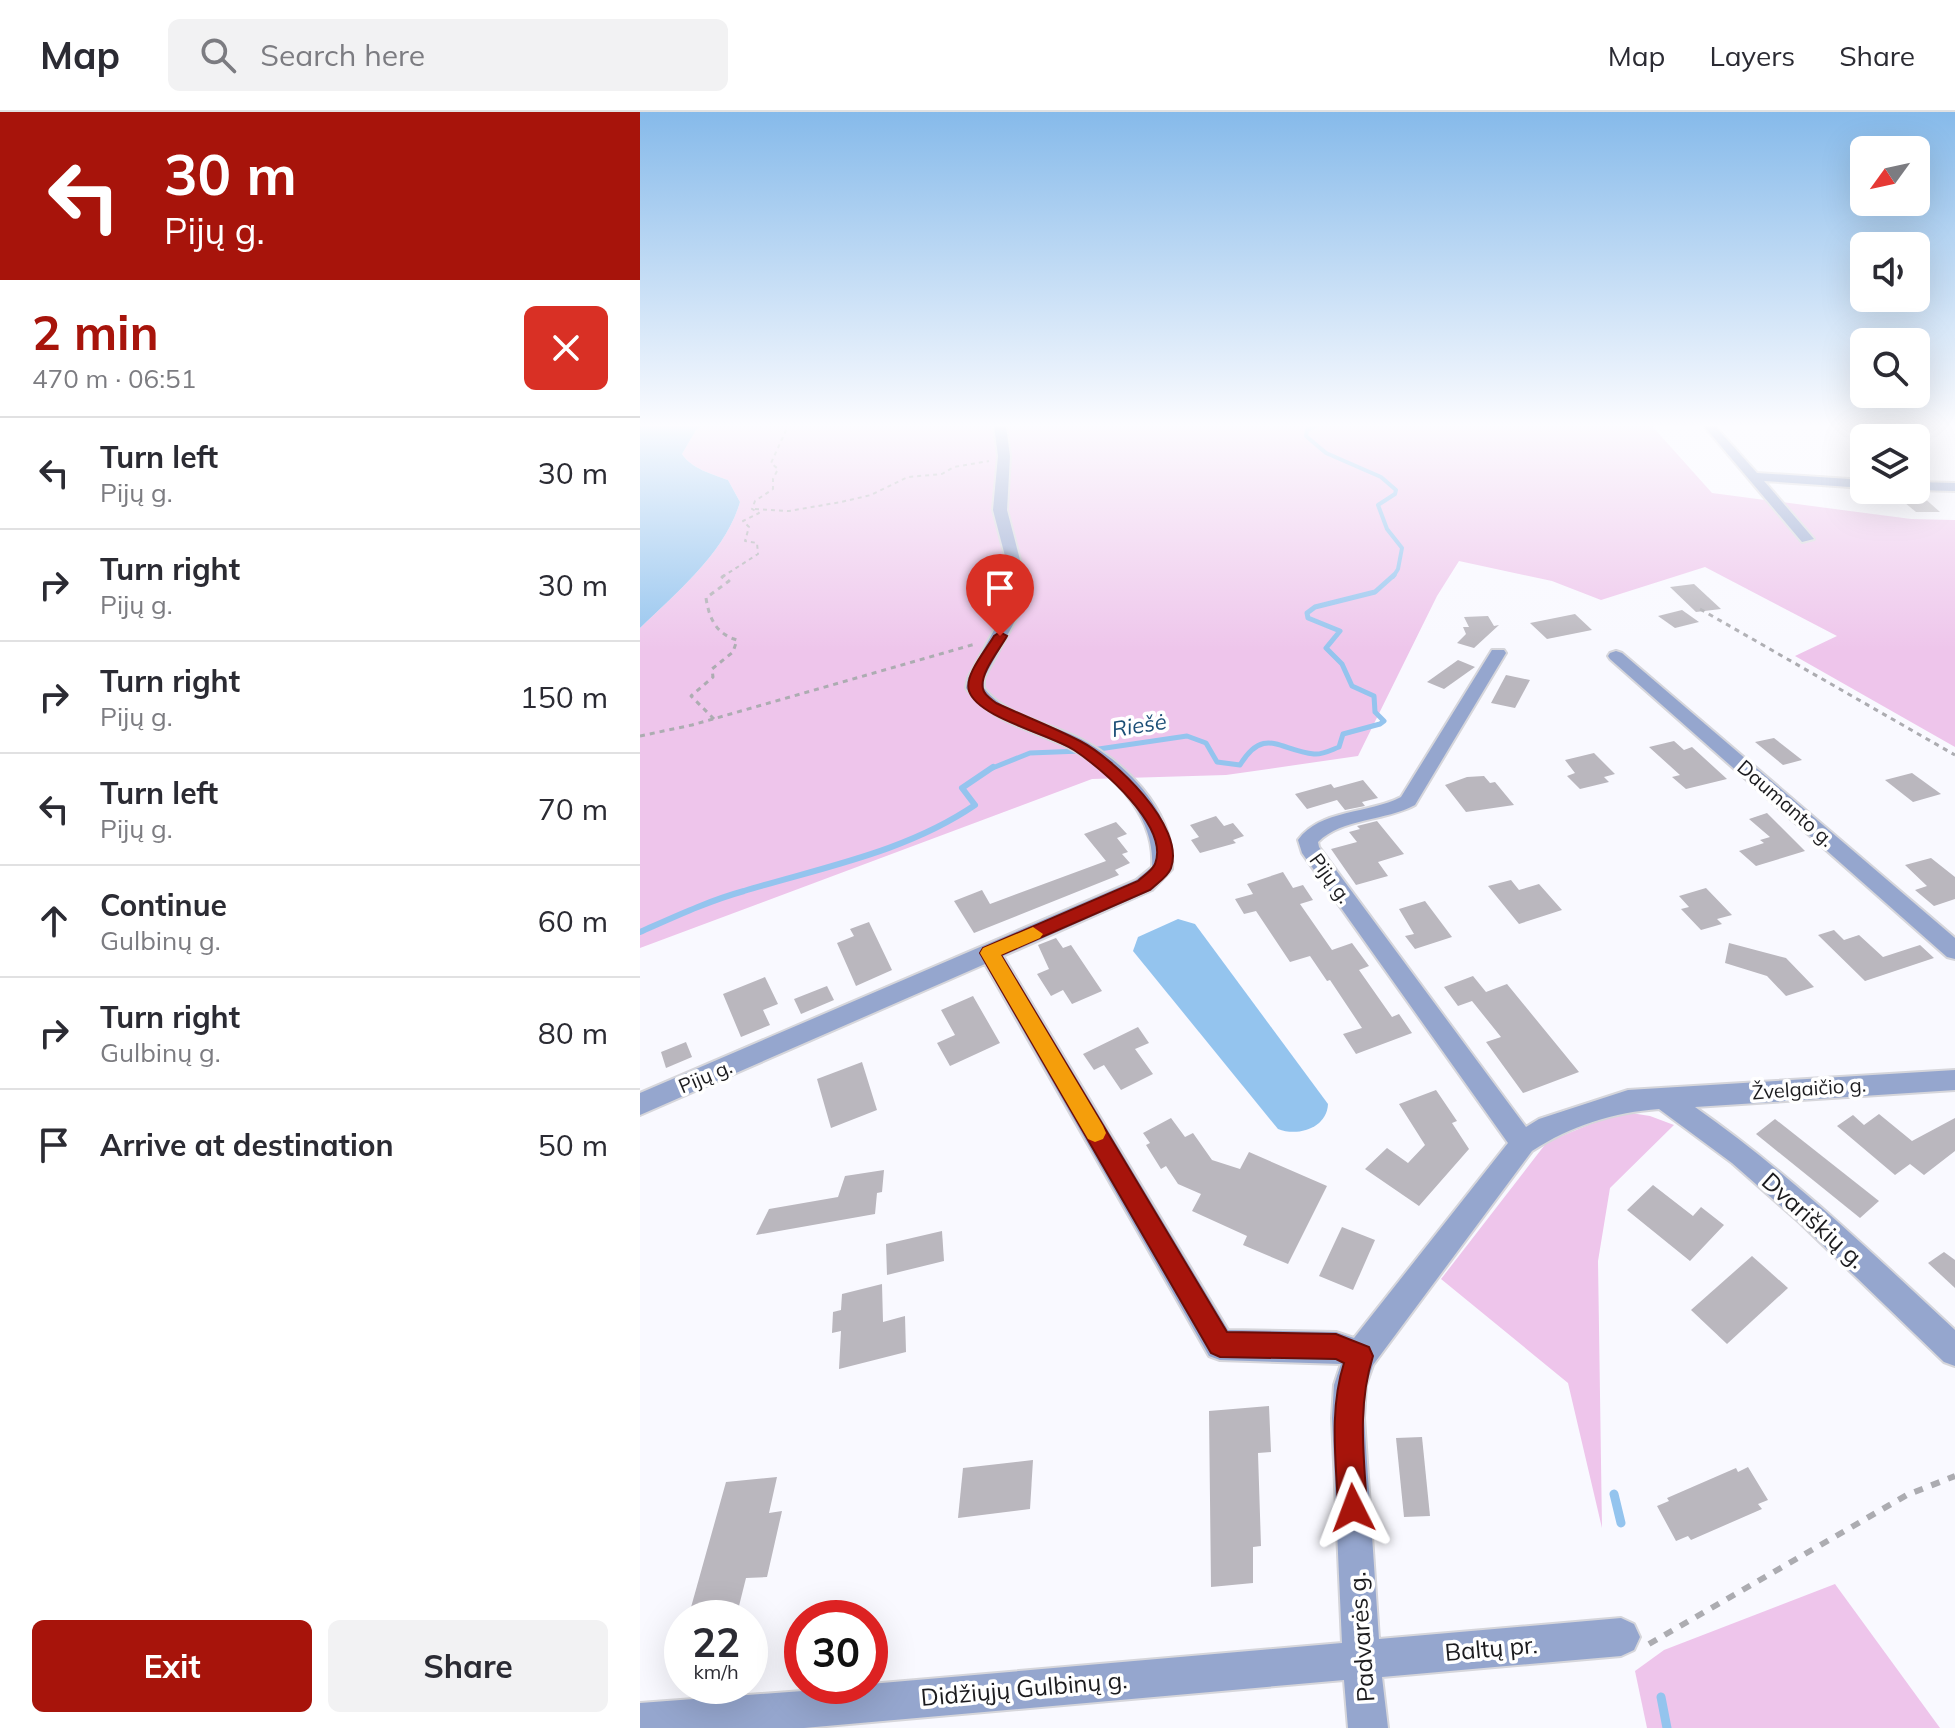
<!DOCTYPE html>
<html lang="en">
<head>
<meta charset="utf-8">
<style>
  :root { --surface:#fff; --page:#f2f2f3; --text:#2b2b33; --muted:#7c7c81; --line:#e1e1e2; --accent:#a7140b }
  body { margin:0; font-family:Mulish,sans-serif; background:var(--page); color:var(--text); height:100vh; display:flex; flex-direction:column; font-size:30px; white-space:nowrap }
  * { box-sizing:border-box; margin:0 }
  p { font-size:26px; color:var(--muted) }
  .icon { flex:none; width:44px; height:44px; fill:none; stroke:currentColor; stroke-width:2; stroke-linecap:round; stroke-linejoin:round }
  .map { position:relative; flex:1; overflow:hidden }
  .panel { display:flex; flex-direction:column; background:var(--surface); width:640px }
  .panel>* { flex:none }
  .guide { background:#a7140b; color:#fff; overflow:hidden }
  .needle { width:52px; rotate:237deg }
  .fabs { position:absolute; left:1210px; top:24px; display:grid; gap:16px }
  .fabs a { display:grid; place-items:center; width:80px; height:80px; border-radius:12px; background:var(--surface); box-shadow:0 8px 32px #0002; font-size:40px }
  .speed { position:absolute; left:24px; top:1488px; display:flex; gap:16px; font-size:40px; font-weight:700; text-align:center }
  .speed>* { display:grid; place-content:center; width:104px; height:104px; border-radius:50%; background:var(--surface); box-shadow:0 8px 32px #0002; line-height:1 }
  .speed small { font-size:20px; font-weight:400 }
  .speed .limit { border:12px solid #d22; background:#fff; color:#111 }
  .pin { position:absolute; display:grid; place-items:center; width:68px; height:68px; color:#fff; margin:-82px -34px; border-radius:50% 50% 50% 0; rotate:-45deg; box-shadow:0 0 8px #0007 }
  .pin .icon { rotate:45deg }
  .me { position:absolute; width:88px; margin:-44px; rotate:357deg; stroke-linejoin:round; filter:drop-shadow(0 0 6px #0008) }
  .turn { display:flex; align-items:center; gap:28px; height:168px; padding:0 32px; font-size:36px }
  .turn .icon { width:104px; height:104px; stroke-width:2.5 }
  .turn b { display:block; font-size:56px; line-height:68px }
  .round { display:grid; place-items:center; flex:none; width:84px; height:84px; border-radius:12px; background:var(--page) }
  .overview { display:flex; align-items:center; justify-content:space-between; height:136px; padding:0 32px }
  h1 { font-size:48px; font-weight:700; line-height:60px; color:var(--accent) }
  .primary-button { display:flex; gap:16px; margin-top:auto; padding:16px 32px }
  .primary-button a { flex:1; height:92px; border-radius:12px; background:var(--accent); color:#fff; font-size:32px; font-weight:700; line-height:92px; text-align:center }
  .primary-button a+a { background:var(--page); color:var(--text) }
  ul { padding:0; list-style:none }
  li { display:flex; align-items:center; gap:24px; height:112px; padding:0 32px; border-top:2px solid var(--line) }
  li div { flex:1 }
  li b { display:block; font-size:30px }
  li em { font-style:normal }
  header { display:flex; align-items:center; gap:48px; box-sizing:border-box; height:112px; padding:0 40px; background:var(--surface); border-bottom:2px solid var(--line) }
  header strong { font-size:38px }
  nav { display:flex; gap:44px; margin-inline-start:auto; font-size:28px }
  .search { width:560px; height:72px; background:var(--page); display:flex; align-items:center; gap:20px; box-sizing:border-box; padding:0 28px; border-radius:12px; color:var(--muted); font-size:30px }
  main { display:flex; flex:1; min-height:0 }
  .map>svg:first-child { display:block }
  .green { fill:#eec5eb }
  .water { fill:#94c4ee }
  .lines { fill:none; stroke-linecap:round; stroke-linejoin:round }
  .stream-far3 { stroke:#94c4ee; stroke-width:4 }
  .stream-far2 { stroke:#94c4ee; stroke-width:5 }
  .stream-far1 { stroke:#94c4ee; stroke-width:6 }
  .stream { stroke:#94c4ee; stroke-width:9 }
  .building { fill:#bab7be }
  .minor-casing { stroke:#d6d6db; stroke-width:4 }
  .path-far2 { stroke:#acacb1; stroke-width:2; stroke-dasharray:4 4; stroke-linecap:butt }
  .path-far1 { stroke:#acacb1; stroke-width:3; stroke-dasharray:5 5; stroke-linecap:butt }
  .path { stroke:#acacb1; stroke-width:6; stroke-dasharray:9 9; stroke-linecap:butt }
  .minor { fill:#95a6ce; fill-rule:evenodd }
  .route { fill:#a7140b; stroke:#6d0d07; stroke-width:2 }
  .slow { fill:#f59e0b }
  .labels { text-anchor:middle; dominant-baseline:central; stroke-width:7; stroke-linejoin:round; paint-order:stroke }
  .street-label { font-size:20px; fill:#1c1c1f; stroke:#fff }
  .water-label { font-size:22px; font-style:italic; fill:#1a4e76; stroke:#fff }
  .near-street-label { font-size:24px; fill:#1c1c1f; stroke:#fff }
</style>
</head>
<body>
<header>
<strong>Map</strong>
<div class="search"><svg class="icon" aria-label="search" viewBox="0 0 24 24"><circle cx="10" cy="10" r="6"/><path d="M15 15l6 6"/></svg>Search here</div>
<nav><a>Map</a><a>Layers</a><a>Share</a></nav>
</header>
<main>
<section class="panel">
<div class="guide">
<div class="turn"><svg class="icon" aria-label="left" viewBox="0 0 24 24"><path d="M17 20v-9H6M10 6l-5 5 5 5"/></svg><div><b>30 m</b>Pijų g.</div></div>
</div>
<div class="overview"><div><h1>2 min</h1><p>470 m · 06:51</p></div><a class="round" style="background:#d93025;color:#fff"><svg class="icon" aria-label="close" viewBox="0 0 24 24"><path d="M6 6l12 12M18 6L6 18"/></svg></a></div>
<ul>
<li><svg class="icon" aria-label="left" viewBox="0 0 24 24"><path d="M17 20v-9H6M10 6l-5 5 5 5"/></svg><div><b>Turn left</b><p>Pijų g.</p></div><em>30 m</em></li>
<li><svg class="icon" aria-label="right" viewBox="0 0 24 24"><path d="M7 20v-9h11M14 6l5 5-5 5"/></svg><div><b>Turn right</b><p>Pijų g.</p></div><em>30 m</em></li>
<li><svg class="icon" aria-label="right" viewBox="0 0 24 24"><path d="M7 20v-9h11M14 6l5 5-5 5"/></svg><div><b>Turn right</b><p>Pijų g.</p></div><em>150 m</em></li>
<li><svg class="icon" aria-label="left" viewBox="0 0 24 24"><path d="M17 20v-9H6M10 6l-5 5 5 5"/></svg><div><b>Turn left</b><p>Pijų g.</p></div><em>70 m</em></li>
<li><svg class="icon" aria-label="ahead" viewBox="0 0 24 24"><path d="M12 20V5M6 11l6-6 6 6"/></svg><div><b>Continue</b><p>Gulbinų g.</p></div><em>60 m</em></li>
<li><svg class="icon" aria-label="right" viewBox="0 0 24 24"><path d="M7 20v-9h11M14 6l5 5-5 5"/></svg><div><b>Turn right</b><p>Gulbinų g.</p></div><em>80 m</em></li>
<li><svg class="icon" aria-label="arrive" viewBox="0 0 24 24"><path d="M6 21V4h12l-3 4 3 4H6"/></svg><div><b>Arrive at destination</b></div><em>50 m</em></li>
</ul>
<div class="primary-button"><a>Exit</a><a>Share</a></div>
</section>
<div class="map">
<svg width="1315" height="1616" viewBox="0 0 1315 1616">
  <rect width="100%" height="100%" fill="#f9f9ff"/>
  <g class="green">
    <path d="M63 314H1012L1072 381 1271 407 1315 408V635L1155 544 1197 524 1065 455 961 488 912 469 819 449 797 484 718 644 586 663 452 667 0 836V516C37 480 85 441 100 390L88 368C72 362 52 357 42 342L56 318Z"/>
    <path d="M991 1001 1010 1004 1034 1013 970 1076 958 1149 962 1416 928 1271 801 1167 907 1030 975 1002Z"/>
    <path d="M1195 1472 1300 1616H1007L995 1559 1024 1538Z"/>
  </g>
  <g class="water">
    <path d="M0 314H63L56 318 42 342C52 357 72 362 88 368L100 390C85 441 37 480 0 516Z"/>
    <path d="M538 807 555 812 688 992C687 1016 658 1025 638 1017L493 839 498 825Z"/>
  </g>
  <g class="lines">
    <path class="stream-far3" d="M676 314 667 318 666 324 686 341 741 365 756 378 755 382 738 393 747 417 762 436 758 457 753 465"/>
    <g class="stream-far2">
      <path d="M452 638 547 624 566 631 577 650 600 653C624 614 639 638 674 642 682 643 691 638 699 635L703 622 740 612 744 609 735 600 734 584 712 574 702 552 686 536 700 519 668 506 667 501 675 495 735 480 754 463"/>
      <path d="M350 657 390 641 441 639"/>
    </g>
    <path class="stream-far1" d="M0 820C34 805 68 789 104 779 183 755 266 740 335 693L322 676 353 655"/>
    <g class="stream">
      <path d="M974 1382 981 1411"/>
      <path d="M1021 1585 1027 1616"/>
    </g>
  </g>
  <g class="building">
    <path d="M1258 385H1283L1300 400H1276Z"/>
    <path d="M1054 472 1081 497 1056 500 1030 475Z"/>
    <path d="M1042 498 1059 510 1035 516 1018 504Z"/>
    <path d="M935 502 952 518 907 527 890 511Z"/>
    <path d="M848 504 854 514 859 513 834 536 817 531 826 522 823 515H829L824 505Z"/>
    <path d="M818 548 835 555 804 577 787 570Z"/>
    <path d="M866 563 890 568 875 596 851 591Z"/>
    <path d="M1134 626 1162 648 1143 653 1115 630Z"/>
    <path d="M1034 629 1044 638 1052 635 1087 667 1046 677 1032 665 1040 663 1009 635Z"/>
    <path d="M954 641 975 662 964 665 969 670 940 677 927 664 935 661 925 648Z"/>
    <path d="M1272 661 1301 682 1273 690 1245 668Z"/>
    <path d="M844 664 850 671 855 670 874 693 826 700 805 673 827 665Z"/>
    <path d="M723 668 738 686 722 690 725 694 705 698 697 688 667 697 655 682 691 672 694 676Z"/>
    <path d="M1127 701 1165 739 1116 754 1099 739 1124 731 1120 728 1130 725 1109 707Z"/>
    <path d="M576 704 584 714 593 711 604 724 593 728 596 731 560 741 551 728 559 725 550 713Z"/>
    <path d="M737 709 764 742 738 750 748 764 716 773 691 737 717 730 709 720 720 717 717 714Z"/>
    <path d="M476 710 487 722 477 726 488 740 482 742 490 751 475 758 479 763 334 821 314 789 342 778 350 792 466 749 444 722Z"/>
    <path d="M1291 746 1315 765V787L1294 794 1275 778 1287 774 1265 753Z"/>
    <path d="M643 760 653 776 663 773 673 788 660 792 692 838 712 831 729 854 719 858 752 905 759 902 772 921 716 942 703 922 722 916 690 868 687 869 670 844 650 850 616 799 604 802 595 787 613 782 607 772Z"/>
    <path d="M871 768 879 778 899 772 922 798 879 812 848 774Z"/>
    <path d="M1066 776 1092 803 1077 807 1082 812 1061 818 1041 797 1049 795 1039 784Z"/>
    <path d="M785 789 812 825 775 837 765 824 774 822 759 797Z"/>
    <path d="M229 810 252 858 216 874 197 831 214 824 210 817Z"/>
    <path d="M1194 818 1204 828 1219 823 1243 845 1280 833 1294 846 1225 869 1178 823Z"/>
    <path d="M416 826 423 836 431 833 462 879 432 892 423 878 411 884 397 862 409 857 398 833Z"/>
    <path d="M1089 831 1146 846 1174 875 1146 884 1127 864 1085 851Z"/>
    <path d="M833 864 846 880 867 872 939 960 883 981 846 930 861 925 832 889 818 894 804 875Z"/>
    <path d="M125 865 138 892 123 898 130 913 101 925 83 882Z"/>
    <path d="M187 874 194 888 161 902 154 887Z"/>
    <path d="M333 884 360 931 310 954 297 931 315 923 301 898Z"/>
    <path d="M498 915 509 931 495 937 513 962 481 978 464 953 454 958 443 942Z"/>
    <path d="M46 930 52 945 26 956 21 940Z"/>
    <path d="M222 950 237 998 191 1016 177 967Z"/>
    <path d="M796 978 817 1009 812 1011 829 1037 779 1094 725 1057 747 1036 768 1051 785 1033 759 992Z"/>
    <path d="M1239 1002 1272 1029 1315 1006V1039L1284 1063 1270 1052 1255 1063 1197 1014 1213 1003 1224 1013Z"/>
    <path d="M531 1006 545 1025 553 1021 572 1048 600 1057 609 1040 687 1074 648 1152 603 1133 607 1124 552 1099 561 1082 538 1072 526 1054 521 1057 506 1033 510 1031 503 1021Z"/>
    <path d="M1135 1007 1239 1089 1220 1106 1116 1022Z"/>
    <path d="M244 1058 242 1080 237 1081 235 1102 116 1123 129 1097 198 1085 205 1064Z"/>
    <path d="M1013 1073 1053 1104 1061 1095 1084 1113 1050 1149 987 1098Z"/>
    <path d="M702 1115 735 1128 713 1178 679 1164Z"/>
    <path d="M302 1119 304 1149 247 1163 246 1132Z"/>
    <path d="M1304 1140 1315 1148V1176L1288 1151Z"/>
    <path d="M1112 1144 1148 1176 1087 1232 1051 1198Z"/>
    <path d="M242 1172 243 1210 265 1204 266 1240 199 1257 201 1219 192 1221 193 1200 201 1198 202 1182Z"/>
    <path d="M629 1294 631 1340 618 1341 621 1434 613 1435V1471L571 1475 569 1299Z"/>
    <path d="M782 1325 790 1404 764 1405 756 1326Z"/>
    <path d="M393 1348 390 1397 318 1406 323 1356Z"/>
    <path d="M1108 1355 1128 1388 1118 1392 1122 1397 1051 1428 1048 1424 1036 1429 1017 1394 1029 1389 1027 1386 1096 1356 1098 1360Z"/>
    <path d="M137 1365 129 1401 142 1399 127 1465 106 1466 96 1506H48L86 1370Z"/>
  </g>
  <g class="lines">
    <g class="minor-casing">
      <g id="minor">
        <path d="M354 314H366L370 344 367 398 385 467 381 498 344 566V576C364 602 400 609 430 622 481 644 536 698 532 757L512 778 363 844 588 1218 696 1220 714 1226 868 1031 662 741 658 728C680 697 729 702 761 685L852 538H864L866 541 775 693C746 709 702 706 678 730L679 735 886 1015 899 1007 988 978 1315 958V978L1055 995C1149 1061 1231 1140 1315 1218V1254L1304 1250 1159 1110 1092 1051 1019 997C975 1000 930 1014 892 1039L733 1253 726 1273 724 1306 739 1527 981 1506 994 1512 1000 1525 994 1538 981 1544 742 1565 748 1616H708L704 1568 164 1616H0V1591L230 1574V1572L702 1531 692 1306 694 1273 701 1252 580 1248 569 1244 345 852 0 1003V981L496 768 512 755C516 701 467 653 421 632 386 616 350 609 326 576L328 566 365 498 371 467 353 398 358 344Z"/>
        <path d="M1064 314H1075L1117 361 1224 368V376L1124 369 1174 427 1162 430Z"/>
        <path d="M1276 370 1315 371V379L1276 378Z"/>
        <path d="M976 539 982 541 1315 826V847L1307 845 970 547 968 544 970 541Z"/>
      </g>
    </g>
    <g class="path-far2">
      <path d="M115 397 149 399 201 390 231 383 268 365 302 362 314 355 349 349"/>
      <path d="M82 465 118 442 117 431 105 429 109 415 103 409 119 401 112 397 115 389 133 377V367L138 357 131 351 148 314"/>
    </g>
    <g class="path-far1">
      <path d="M1060 497 1315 643"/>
      <path d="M74 607 51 584 73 565 72 557 93 540 97 528C76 522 69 506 66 486L89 469 82 465 85 463"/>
      <path d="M0 624 52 613 335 532"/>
    </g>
    <path class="path" d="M1009 1532 1267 1383 1315 1364"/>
    <use href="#minor" class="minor"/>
  </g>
  <linearGradient id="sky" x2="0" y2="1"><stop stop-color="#86baea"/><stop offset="0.58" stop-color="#fcfcff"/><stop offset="1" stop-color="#fcfcff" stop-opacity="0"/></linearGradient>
  <rect width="1315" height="540" fill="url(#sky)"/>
  <path class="route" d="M360 520 367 524C360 537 339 562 343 577 344 583 351 587 356 591 384 604 413 615 440 629 473 646 546 714 531 756 528 765 517 771 510 778L361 843 587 1220 696 1222 729 1235 733 1244C717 1295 724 1344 727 1396L723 1406 713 1410 703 1406 698 1396C696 1347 689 1298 704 1251L696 1247 580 1245 571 1241 340 841 343 836 498 769C503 764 512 759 515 752 530 714 461 656 434 638 410 622 338 606 329 579 324 563 346 538 354 524Z"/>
  <path class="slow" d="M393 815 403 822 400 826 361 843 463 1014 466 1021 463 1027 455 1030 448 1027 340 841 343 836Z"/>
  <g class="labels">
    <g class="street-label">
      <text transform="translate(1146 691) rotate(41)">Daumanto g.</text>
      <text transform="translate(691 766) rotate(54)">Pijų g.</text>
      <text transform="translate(65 964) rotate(-23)">Pijų g.</text>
      <text transform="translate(1169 976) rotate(-4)">Žvelgaičio g.</text>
    </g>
    <g class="water-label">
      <text transform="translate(499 613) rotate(-9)">Riešė</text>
    </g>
    <g class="near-street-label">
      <text transform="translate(1174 1108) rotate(42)">Dvariškių g.</text>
      <text transform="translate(721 1525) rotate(-94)">Padvarės g.</text>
      <text transform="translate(851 1536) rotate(-5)">Baltų pr.</text>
      <text transform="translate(384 1576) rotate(-5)">Didžiųjų Gulbinų g.</text>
    </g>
  </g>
</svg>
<div class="fabs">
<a><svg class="needle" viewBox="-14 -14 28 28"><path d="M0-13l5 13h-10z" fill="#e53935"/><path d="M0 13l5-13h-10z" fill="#7c7c81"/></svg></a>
<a><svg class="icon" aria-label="sound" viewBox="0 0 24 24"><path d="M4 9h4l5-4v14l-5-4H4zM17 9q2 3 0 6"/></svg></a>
<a><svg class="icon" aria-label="search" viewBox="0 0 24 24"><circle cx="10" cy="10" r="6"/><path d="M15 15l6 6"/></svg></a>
<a><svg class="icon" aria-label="layers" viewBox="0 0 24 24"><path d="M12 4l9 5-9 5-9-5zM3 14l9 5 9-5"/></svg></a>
</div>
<div class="speed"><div>22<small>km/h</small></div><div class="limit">30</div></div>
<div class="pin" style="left:360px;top:524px;background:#d93025"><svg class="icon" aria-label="arrive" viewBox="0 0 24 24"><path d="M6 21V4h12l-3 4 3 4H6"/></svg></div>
<svg class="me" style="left:713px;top:1396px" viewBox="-20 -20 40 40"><path d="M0-17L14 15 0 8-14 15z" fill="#a7140b" stroke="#fff" stroke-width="4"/></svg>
</div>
</main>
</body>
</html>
